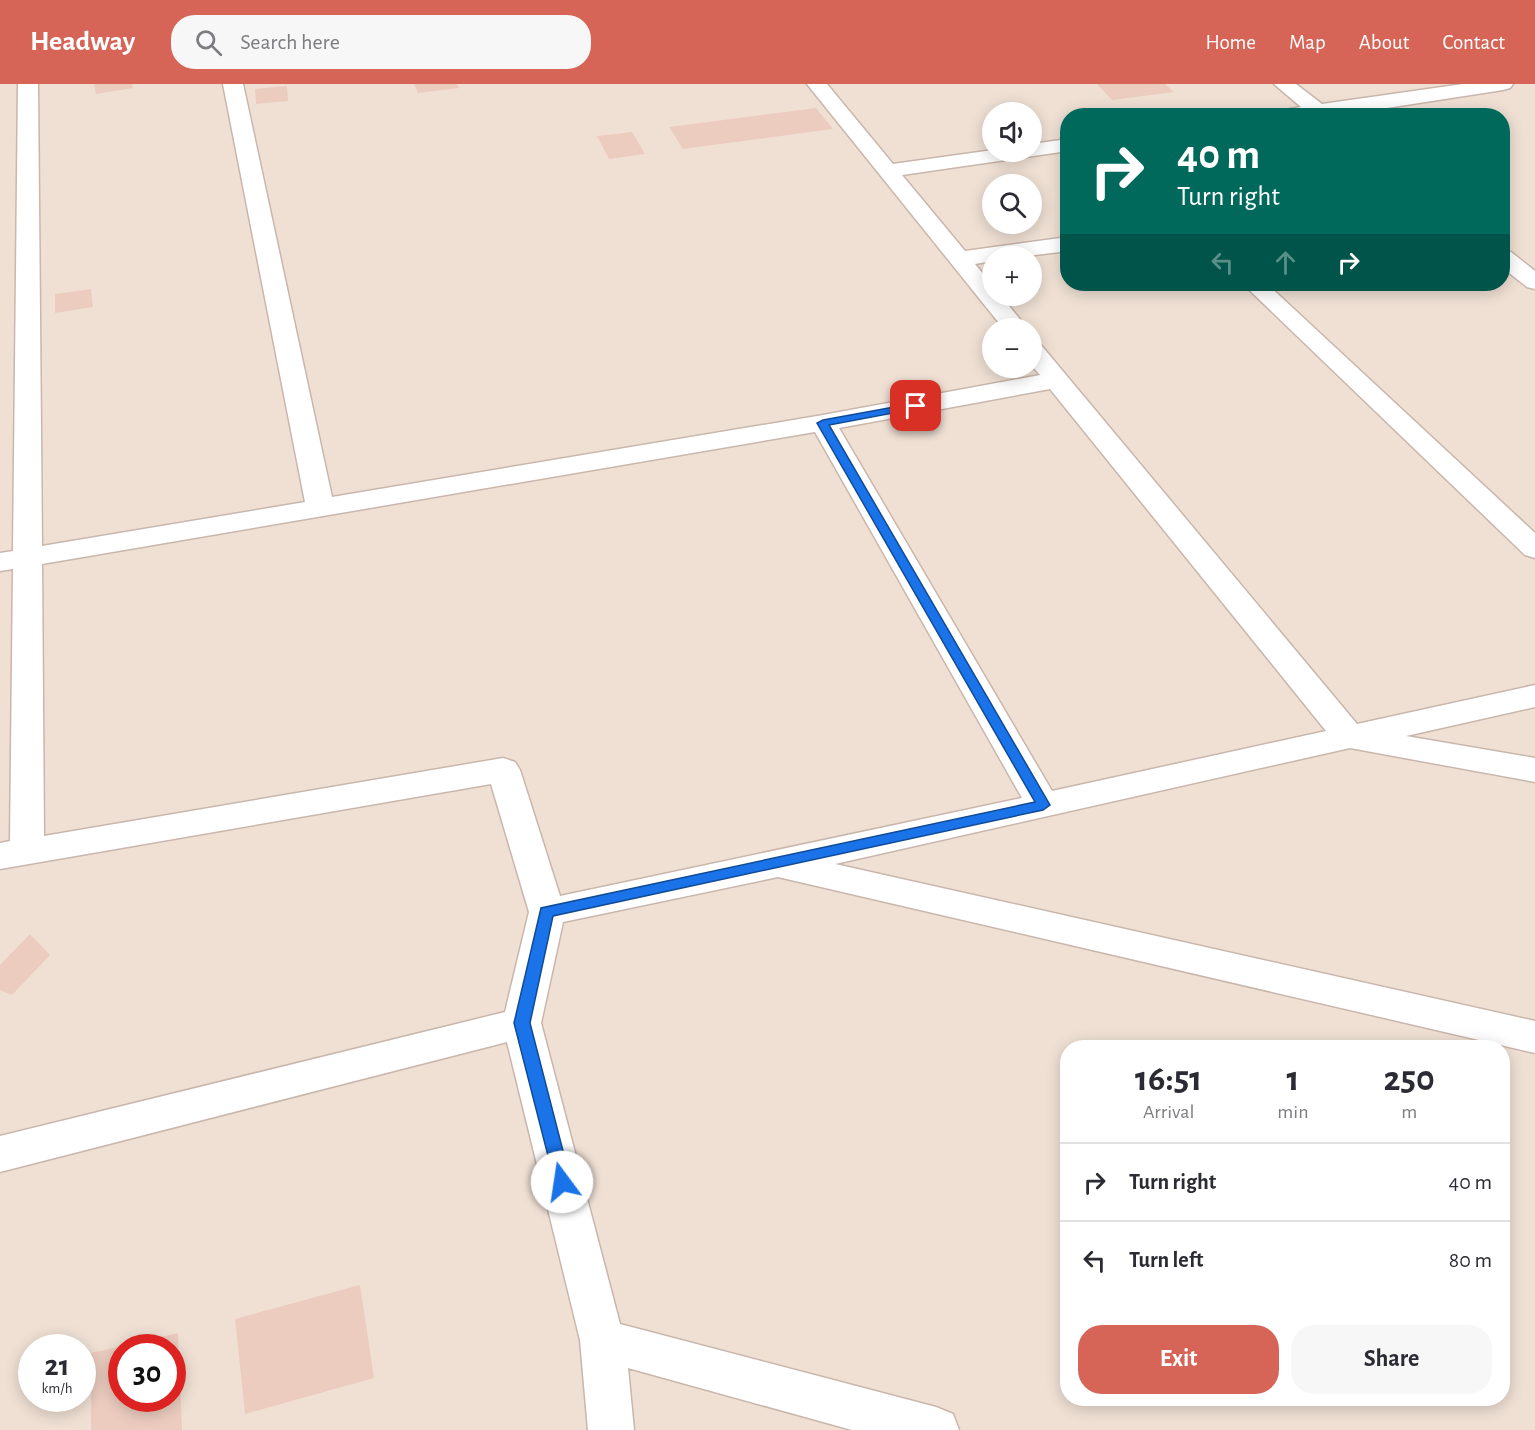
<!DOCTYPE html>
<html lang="en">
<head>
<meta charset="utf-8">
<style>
  :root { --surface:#fff; --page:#f7f7f7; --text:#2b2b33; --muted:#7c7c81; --line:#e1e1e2; --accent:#d66557 }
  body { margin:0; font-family:"Alegreya Sans",sans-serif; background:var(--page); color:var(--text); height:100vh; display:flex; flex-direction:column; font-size:22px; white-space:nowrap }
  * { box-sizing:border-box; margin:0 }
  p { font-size:20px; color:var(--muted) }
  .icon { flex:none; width:33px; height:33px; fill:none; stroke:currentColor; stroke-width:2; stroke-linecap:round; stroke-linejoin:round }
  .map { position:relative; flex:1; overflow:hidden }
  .side { position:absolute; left:1060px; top:956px; width:450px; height:366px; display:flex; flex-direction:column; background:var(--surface); border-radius:24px; box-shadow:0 3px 15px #0003 }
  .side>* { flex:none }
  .hud { position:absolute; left:1060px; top:24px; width:450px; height:183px; border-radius:24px; box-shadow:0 3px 15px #0003; background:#00695c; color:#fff; overflow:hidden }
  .fabs { position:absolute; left:982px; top:18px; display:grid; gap:12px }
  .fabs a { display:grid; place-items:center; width:60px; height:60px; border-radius:50%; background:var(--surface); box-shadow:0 3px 15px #0003; font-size:30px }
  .speed { position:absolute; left:18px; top:1250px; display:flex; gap:12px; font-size:30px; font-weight:700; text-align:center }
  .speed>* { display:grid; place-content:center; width:78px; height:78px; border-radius:50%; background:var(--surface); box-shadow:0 3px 15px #0003; line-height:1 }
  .speed small { font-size:15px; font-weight:400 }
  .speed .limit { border:9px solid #d22; background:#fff; color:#111 }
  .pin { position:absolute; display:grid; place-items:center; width:51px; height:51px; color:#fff; margin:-26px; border-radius:12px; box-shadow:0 3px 9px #0006 }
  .me { position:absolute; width:66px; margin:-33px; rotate:346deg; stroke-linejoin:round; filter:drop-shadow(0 0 4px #0008) }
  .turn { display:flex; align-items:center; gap:21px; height:126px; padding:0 18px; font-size:27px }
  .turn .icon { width:78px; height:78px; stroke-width:2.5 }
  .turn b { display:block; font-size:42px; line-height:51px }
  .lanes { display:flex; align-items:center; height:57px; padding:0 18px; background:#0003; justify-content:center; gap:30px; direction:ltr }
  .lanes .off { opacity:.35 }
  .eta { display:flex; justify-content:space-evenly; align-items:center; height:102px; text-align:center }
  .eta b { font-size:36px; font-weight:700; line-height:42px }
  .cta { display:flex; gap:12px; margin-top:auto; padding:12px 18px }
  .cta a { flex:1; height:69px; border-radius:24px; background:var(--accent); color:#fff; font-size:24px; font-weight:700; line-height:69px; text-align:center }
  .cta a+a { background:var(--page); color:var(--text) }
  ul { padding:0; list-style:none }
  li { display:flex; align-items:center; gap:18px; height:78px; padding:0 18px; border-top:2px solid var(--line) }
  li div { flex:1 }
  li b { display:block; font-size:22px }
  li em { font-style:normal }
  header { display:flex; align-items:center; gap:36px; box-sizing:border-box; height:84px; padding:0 30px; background:var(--accent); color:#fff }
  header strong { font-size:28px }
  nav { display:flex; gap:33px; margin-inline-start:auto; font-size:21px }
  .search { width:420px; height:54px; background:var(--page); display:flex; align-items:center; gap:15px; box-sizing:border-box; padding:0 21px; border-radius:24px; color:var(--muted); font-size:22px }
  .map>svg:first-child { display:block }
  .residential { fill:#f0e0d4; fill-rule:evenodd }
  .building { fill:#ecccbf }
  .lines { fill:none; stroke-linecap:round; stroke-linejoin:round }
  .street-casing { stroke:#c9b6ac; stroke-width:3 }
  .street { fill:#fff; fill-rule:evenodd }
  .route { fill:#1a73e8; stroke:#114b97; stroke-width:1.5 }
</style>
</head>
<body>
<header>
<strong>Headway</strong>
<div class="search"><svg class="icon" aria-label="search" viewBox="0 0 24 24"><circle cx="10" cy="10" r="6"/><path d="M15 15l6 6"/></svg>Search here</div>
<nav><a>Home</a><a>Map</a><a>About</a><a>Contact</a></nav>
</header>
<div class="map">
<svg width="1535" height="1346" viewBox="0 0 1535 1346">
  <rect width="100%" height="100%" fill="#f9efe5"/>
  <path class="residential" d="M0 0H1535V1346H0ZM993 28H1032V68H993ZM1068 32H1503V200H1068ZM993 100H1032V140H993ZM993 172H1032V212H993ZM993 244H1032V284H993ZM1068 963H1503V1314H1068ZM32 1263H82V1314H32ZM122 1263H172V1314H122Z"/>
  <g class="building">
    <path d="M94 0H132L133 4 96 10Z"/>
    <path d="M414 0H457L459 4 418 9Z"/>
    <path d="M1097 0H1165L1174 8 1112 16Z"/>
    <path d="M287 2 288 17 256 20 255 5Z"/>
    <path d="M816 24 833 45 683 65 669 43Z"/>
    <path d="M632 48 645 70 609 75 597 52Z"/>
    <path d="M91 205 93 223 55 229V210Z"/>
    <path d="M30 850 50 871 12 911 0 906V881Z"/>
    <path d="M360 1201 374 1294 245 1330 235 1235Z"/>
    <path d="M178 1249 182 1346H91V1269L122 1262V1314H172V1263L123 1262Z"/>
  </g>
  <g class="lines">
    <g class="street-casing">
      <g id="street">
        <path d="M18 0H38L42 462 305 418 223 0H243L332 413 823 331 1040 291 1032 282V259L1041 261 1357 640 1535 601V623L1406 652 1535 674V698L1350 664 835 780 1535 937V969L778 793 563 838 541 939 620 1240 936 1323 953 1330 959 1346H852L628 1284 634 1346H588L580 1256 507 958 0 1088V1052L505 928 529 828 491 700 0 785V759L10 757 13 485 0 487V469L13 467ZM1050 305 1326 647 1052 707 839 344ZM815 348 1022 714 560 812 520 686 515 678 503 674 44 752 42 480Z"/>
        <path d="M807 0H827L893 80 993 66 1032 68V60L1068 55V67L902 91 965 167 1068 153V167L1027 172H993V177L975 180 993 202V212H1001L1027 244H1003Z"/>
        <path d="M1274 0H1296L1322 20 1463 0H1513L1510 4 1503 6 1335 32H1270L1273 28 1301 23Z"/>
        <path d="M1503 166 1511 168 1535 187V205L1527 203 1503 184Z"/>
        <path d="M1243 200H1267L1535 449V474L1525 471Z"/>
      </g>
    </g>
    <use href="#street" class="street"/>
  </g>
  <path class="route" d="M916 319 920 320V324L829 341 1050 721 1043 726 553 832 530 939 571 1098 568 1103 562 1105 556 1103 514 939 541 824 1035 718 817 339 823 336Z"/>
</svg>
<div class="fabs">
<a><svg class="icon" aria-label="sound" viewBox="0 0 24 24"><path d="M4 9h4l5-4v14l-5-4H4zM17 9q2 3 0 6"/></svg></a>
<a><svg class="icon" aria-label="search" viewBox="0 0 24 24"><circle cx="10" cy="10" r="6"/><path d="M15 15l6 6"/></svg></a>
<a>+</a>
<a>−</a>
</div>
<div class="speed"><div>21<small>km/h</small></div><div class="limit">30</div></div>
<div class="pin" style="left:916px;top:322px;background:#d93025"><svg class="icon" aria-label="arrive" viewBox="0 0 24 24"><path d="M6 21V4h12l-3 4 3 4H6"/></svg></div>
<svg class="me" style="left:562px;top:1098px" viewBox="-20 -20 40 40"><circle r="19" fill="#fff"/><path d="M0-13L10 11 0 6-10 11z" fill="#1a73e8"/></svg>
<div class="hud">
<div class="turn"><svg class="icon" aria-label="right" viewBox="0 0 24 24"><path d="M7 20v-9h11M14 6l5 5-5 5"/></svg><div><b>40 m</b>Turn right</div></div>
<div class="lanes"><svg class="icon off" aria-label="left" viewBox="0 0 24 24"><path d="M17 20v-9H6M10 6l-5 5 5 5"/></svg><svg class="icon off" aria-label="ahead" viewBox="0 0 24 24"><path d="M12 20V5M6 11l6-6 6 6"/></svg><svg class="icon" aria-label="right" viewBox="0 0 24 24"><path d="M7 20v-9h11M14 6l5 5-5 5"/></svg></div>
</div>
<section class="side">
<div class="eta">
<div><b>16:51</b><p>Arrival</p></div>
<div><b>1</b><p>min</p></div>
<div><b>250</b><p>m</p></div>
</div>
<ul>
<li><svg class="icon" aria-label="right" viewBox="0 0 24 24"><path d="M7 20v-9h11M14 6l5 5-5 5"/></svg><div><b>Turn right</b></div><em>40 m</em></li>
<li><svg class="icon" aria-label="left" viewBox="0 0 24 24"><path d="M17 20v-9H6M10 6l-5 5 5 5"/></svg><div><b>Turn left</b></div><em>80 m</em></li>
</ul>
<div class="cta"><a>Exit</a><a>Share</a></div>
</section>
</div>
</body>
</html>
